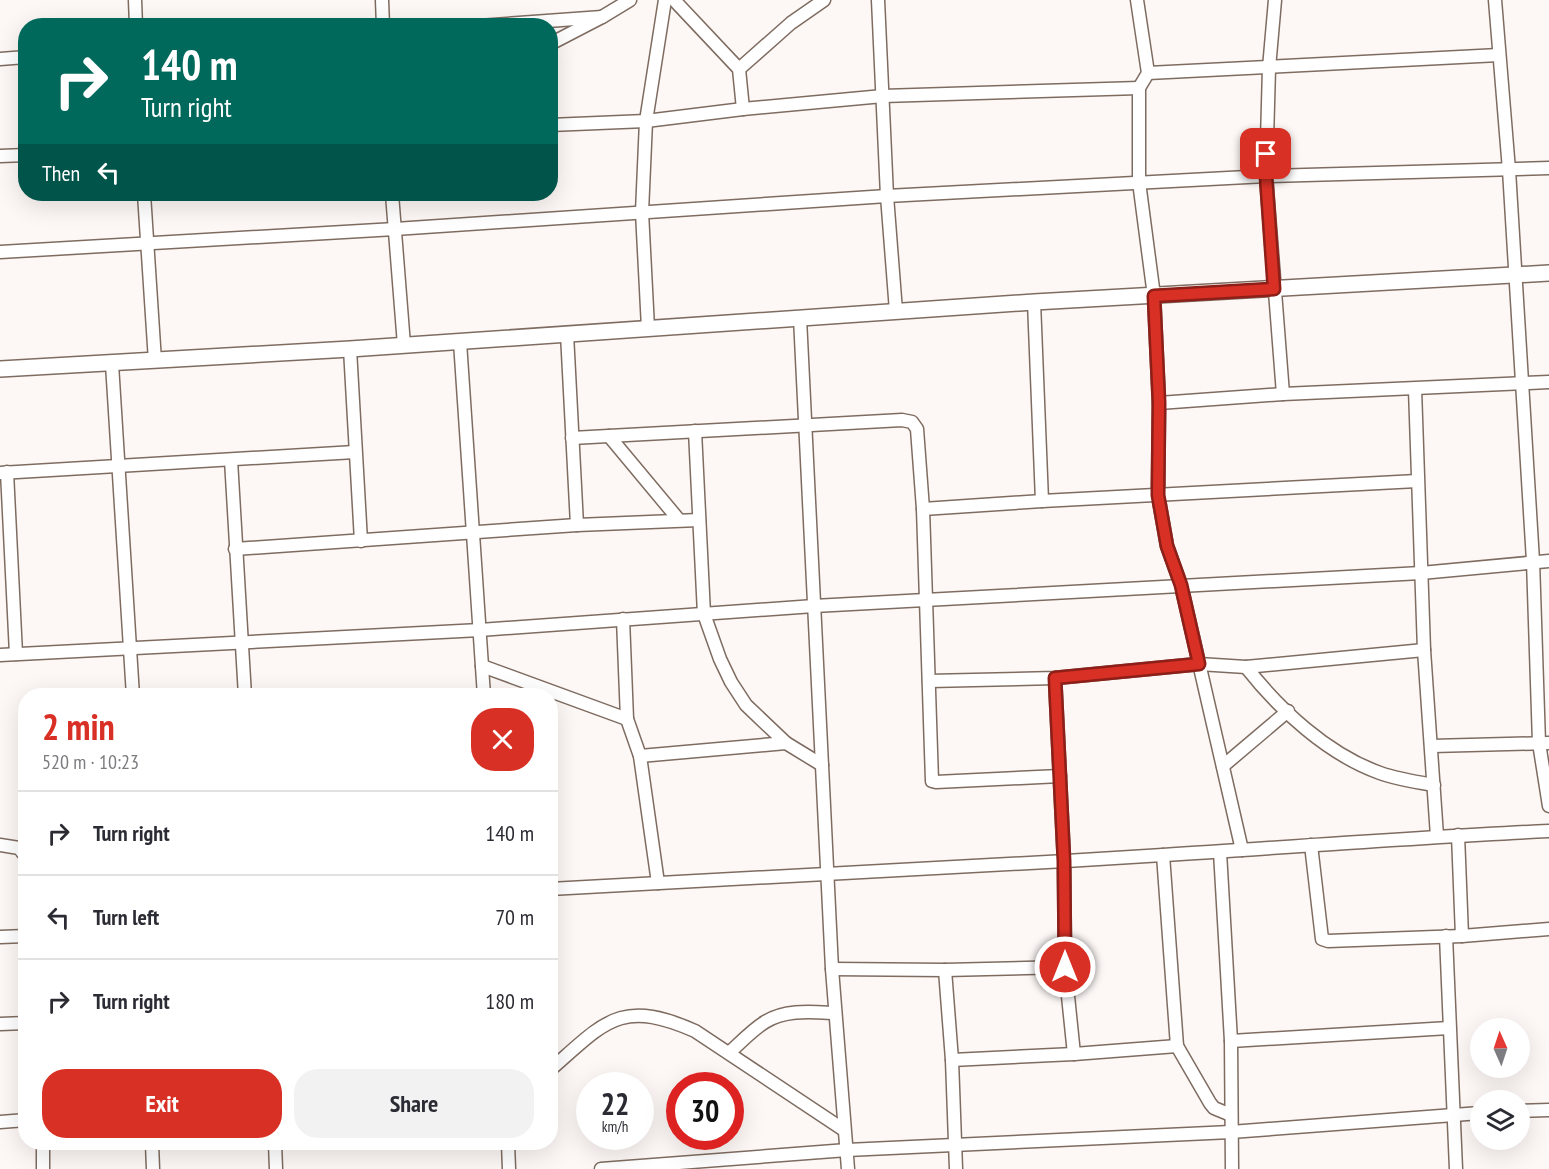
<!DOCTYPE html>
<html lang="en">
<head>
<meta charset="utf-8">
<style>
  :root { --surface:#fff; --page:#f2f2f3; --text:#2b2b33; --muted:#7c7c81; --line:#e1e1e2; --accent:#d93025 }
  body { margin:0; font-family:"PT Sans Narrow",sans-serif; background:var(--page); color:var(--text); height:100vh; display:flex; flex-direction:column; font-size:22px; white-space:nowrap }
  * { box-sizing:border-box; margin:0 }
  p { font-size:20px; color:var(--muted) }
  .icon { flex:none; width:33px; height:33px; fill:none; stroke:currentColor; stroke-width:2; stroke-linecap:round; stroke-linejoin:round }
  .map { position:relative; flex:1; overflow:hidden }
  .side { position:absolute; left:18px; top:688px; width:540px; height:462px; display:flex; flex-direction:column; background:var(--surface); border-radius:24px; box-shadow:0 6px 24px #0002 }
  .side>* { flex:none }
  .banner { position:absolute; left:18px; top:18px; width:540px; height:183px; border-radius:24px; box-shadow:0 6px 24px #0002; background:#00695c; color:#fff; overflow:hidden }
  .needle { width:39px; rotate:357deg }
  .buttons { position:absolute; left:1470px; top:1018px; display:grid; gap:12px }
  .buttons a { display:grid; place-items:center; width:60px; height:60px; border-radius:50%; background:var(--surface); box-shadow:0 6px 24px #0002; font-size:30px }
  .speed { position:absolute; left:576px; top:1072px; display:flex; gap:12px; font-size:30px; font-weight:700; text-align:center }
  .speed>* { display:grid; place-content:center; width:78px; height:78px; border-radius:50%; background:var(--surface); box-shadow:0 6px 24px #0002; line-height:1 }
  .speed small { font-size:15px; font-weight:400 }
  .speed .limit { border:9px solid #d22; background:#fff; color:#111 }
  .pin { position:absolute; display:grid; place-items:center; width:51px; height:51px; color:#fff; margin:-26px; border-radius:12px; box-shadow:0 3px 9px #0006 }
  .me { position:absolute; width:66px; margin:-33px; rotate:0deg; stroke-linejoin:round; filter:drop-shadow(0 0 4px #0008) }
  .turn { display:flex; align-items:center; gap:21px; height:126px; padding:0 24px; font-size:27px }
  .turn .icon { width:78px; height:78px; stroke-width:2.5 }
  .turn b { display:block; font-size:42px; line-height:51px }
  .then { display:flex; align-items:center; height:57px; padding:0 24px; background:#0003; gap:12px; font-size:22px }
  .round { display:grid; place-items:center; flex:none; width:63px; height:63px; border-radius:24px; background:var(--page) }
  .overview { display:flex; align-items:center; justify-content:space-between; height:102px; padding:0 24px }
  h1 { font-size:36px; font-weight:700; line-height:45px; color:var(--accent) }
  .primary-button { display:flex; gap:12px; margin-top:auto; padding:12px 24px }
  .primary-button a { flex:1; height:69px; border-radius:24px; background:var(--accent); color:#fff; font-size:24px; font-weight:700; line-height:69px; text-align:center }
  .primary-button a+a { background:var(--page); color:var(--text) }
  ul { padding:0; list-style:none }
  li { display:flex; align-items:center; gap:18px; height:84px; padding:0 24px; border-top:2px solid var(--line) }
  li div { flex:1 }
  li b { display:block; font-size:22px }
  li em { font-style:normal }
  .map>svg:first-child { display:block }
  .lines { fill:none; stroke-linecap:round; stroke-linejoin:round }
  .minor-casing { stroke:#7f6c61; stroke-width:15 }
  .tertiary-casing { stroke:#7f6c61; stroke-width:18 }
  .minor { stroke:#fff; stroke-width:12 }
  .tertiary { stroke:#fff; stroke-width:15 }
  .route-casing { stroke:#8d1f18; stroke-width:15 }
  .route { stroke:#d93025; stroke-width:10 }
</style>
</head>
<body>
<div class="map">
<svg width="1549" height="1169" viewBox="0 0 1549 1169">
  <rect width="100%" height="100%" fill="#fdf8f6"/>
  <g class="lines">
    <g class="minor-casing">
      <g id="minor">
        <path d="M135 0 136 26"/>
        <path d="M382 0 383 26"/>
        <path d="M674 0 739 69 743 109"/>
        <path d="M878 0 887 196 896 311"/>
        <path d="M1137 0 1148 73 1139 88V182L1154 296 1159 403 1158 495 1167 546 1181 585 1242 850"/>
        <path d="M1275 0 1269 68 1266 176 1283 394"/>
        <path d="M1495 0 1509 170 1533 561 1539 743 1549 806"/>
        <path d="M479 26 602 17"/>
        <path d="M550 44 602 17 630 0"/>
        <path d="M0 59 26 57"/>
        <path d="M739 69 791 23 824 0"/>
        <path d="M1148 73 1499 55"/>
        <path d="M550 125 646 121 743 109 883 96 1139 88"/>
        <path d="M0 156 26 155"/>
        <path d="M144 194 155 361"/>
        <path d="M392 194 404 345"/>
        <path d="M0 252 395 229 887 196 1266 176 1549 168"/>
        <path d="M1034 302 1042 501"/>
        <path d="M800 318 832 969 848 1169"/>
        <path d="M648 328 642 212 646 121 665 0"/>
        <path d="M567 334 577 525"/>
        <path d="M460 342 484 696"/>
        <path d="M350 349 361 541"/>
        <path d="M112 364 133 696"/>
        <path d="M1415 389 1424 650 1437 836"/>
        <path d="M1159 403 1283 394 1549 382"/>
        <path d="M695 431 704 614 720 659 731 682 746 705 786 743"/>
        <path d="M609 436 679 520"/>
        <path d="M572 438 902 420 912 422 917 429 923 509 932 781 936 782 1060 776"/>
        <path d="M231 460 245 696"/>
        <path d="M7 472 16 654"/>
        <path d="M0 473 355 452"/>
        <path d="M923 509 1042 501 1417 481"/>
        <path d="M235 549 577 525 699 520"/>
        <path d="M623 619 627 719 640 756 658 883"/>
        <path d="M0 655 480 630 814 606 1421 573 1549 561"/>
        <path d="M482 666 627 719"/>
        <path d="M1246 667C1280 710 1327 754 1380 773 1397 779 1416 782 1434 785"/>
        <path d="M1055 678 1064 861 1065 967 1074 1054"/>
        <path d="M929 681 1055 678 1199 664 1246 667 1424 650"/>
        <path d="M1432 746 1549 743"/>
        <path d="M640 756 786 743 822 765"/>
        <path d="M1223 766 1288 711"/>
        <path d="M1458 835 1462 936"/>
        <path d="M0 845 19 848 26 857"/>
        <path d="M1311 845 1322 939 1328 941 1462 936 1549 929"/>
        <path d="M1220 852 1231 1041 1232 1169"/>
        <path d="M1163 855 1177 1046 1210 1103 1214 1108 1231 1115"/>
        <path d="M550 889C755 878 959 868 1163 855 1292 847 1420 837 1549 831"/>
        <path d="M1446 936 1456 1169"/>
        <path d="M0 937 26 936"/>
        <path d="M832 969 945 970 1065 967"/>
        <path d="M945 970 952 1060 956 1169"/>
        <path d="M0 1024 26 1023"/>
        <path d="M1231 1041 1449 1028"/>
        <path d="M729 1053C740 1043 752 1030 765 1022 786 1009 812 1012 835 1013"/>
        <path d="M952 1060 1074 1054 1177 1046"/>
        <path d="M550 1070C605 1022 620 998 695 1031L844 1130"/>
        <path d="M1520 1111 1549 1110"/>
        <path d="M0 1122 26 1120"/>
        <path d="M152 1143 153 1169"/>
        <path d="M275 1143 276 1169"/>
        <path d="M508 1143 509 1169"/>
        <path d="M43 1169V1143"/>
        <path d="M601 1169 847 1150 1231 1132 1480 1113"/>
      </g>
    </g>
    <g class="tertiary-casing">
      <path id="tertiary" d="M0 369 350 349 1034 302 1549 273"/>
    </g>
    <use href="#minor" class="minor"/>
    <use href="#tertiary" class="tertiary"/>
  </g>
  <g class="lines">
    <g class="route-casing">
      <path id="route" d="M1065 967 1064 861 1055 678 1199 664 1181 585 1167 546 1158 495 1159 403 1154 296 1274 289 1266 176V154"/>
    </g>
    <use href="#route" class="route"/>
  </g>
</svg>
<div class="buttons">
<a><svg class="needle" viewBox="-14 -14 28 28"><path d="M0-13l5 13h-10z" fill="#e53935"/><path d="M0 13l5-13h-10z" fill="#7c7c81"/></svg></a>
<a><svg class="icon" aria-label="layers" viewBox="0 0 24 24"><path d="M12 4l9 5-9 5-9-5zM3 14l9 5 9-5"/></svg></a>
</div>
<div class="speed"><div>22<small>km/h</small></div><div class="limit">30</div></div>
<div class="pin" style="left:1266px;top:154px;background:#d93025"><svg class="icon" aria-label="arrive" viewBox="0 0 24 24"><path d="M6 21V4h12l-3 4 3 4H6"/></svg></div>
<svg class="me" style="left:1065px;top:967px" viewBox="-20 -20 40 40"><circle r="17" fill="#d93025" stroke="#fff" stroke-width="3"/><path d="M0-11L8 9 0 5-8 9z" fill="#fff"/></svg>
<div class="banner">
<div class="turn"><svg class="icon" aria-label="right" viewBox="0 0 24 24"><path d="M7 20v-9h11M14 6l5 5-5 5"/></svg><div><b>140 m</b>Turn right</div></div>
<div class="then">Then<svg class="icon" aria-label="left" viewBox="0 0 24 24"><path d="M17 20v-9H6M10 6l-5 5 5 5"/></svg></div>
</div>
<section class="side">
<div class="overview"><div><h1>2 min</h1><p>520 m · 10:23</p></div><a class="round" style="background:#d93025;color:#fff"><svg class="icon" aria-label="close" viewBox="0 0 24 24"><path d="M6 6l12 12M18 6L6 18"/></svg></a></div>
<ul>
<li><svg class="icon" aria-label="right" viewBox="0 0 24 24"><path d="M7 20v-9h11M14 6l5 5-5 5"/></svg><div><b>Turn right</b></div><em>140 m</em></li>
<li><svg class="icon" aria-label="left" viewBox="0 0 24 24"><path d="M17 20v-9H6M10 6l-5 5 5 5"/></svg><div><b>Turn left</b></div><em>70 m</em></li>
<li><svg class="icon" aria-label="right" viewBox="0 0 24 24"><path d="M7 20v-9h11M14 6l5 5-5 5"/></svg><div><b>Turn right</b></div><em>180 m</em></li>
</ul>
<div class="primary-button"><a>Exit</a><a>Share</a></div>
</section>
</div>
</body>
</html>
